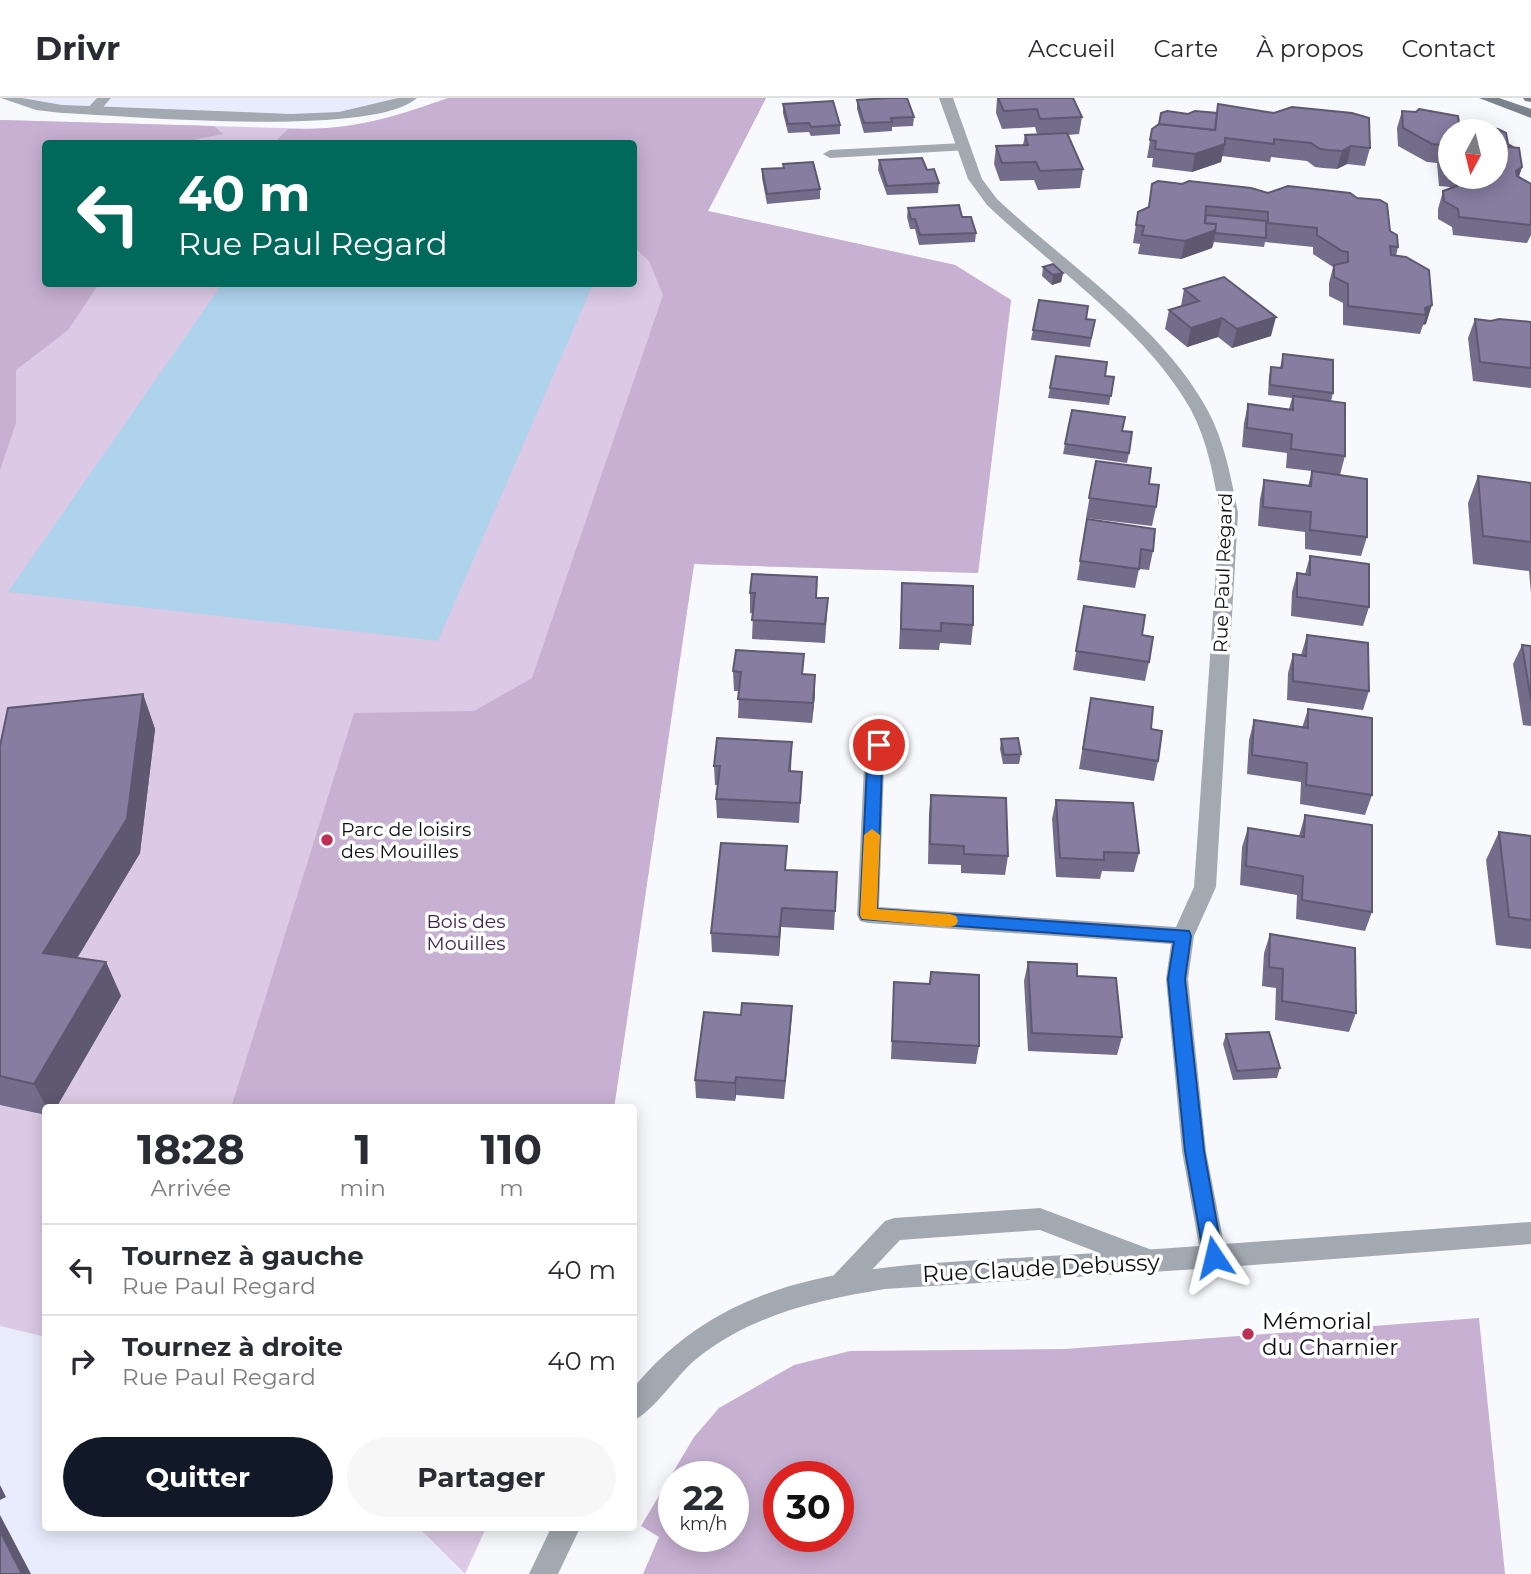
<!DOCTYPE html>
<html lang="fr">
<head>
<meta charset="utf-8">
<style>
  :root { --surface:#fff; --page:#f7f7f7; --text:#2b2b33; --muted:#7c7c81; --line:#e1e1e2; --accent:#111827 }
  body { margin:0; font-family:Montserrat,sans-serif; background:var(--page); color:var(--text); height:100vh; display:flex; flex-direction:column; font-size:26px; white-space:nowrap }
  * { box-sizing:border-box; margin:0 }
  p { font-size:23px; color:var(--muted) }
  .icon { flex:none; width:38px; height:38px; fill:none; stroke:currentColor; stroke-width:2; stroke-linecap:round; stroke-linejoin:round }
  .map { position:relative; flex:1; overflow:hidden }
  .sheet { position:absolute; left:42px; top:1006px; width:595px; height:427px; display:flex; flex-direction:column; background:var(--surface); border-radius:7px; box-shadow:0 4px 18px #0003 }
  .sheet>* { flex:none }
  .hud { position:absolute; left:42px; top:42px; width:595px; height:147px; border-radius:7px; box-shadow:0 4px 18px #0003; background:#00695c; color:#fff; overflow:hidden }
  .needle { width:46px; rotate:187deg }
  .tools { position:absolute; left:1438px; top:21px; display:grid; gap:14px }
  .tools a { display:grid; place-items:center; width:70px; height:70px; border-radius:50%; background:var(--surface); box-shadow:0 4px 18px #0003; font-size:35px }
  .speed { position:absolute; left:658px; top:1363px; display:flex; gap:14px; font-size:35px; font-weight:700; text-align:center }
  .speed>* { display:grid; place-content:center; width:91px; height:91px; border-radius:50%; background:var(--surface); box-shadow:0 4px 18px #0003; line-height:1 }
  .speed small { font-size:18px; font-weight:400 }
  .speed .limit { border:10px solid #d22; background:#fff; color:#111 }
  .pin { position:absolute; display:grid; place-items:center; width:60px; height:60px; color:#fff; margin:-30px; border:4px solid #fff; border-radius:50%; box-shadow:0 2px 7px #0007 }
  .me { position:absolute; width:77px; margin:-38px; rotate:350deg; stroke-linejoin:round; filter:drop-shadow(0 0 5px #0008) }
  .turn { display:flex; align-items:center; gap:24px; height:147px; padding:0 21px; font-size:32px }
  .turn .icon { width:91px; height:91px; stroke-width:2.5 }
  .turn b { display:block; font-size:49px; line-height:60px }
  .eta { display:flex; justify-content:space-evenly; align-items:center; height:119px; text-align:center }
  .eta b { font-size:42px; font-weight:700; line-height:49px }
  .button { display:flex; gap:14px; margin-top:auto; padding:14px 21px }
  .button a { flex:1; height:80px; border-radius:42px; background:var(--accent); color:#fff; font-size:28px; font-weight:700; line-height:80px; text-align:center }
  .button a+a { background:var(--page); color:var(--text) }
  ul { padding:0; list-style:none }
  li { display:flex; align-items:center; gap:21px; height:91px; padding:0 21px; border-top:2px solid var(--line) }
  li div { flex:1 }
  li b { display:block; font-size:26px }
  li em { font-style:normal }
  header { display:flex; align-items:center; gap:42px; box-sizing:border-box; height:98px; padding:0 35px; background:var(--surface); border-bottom:2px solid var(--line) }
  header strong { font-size:33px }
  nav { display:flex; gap:38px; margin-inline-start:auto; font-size:24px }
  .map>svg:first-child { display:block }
  .built { fill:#e9ecfd }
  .green { fill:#dcc9e5; fill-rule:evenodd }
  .forest { fill:#c7b0d2; fill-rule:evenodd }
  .water { fill:#afd3ed }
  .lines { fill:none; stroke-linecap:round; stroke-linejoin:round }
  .lane { fill:#a3a9b1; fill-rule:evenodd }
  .street { fill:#a3a9b1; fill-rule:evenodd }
  .secondary { fill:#7a828d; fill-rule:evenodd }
  .wall { fill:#736c8a; fill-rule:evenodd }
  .shaded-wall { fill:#5e5870 }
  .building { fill:#867da0; stroke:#5e5870; stroke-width:2 }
  .route { fill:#1a73e8; stroke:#114b97; stroke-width:2 }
  .slow { fill:#f59e0b }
  .poi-dot { fill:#be2f55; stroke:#fff; stroke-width:2.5 }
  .labels { text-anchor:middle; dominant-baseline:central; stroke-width:7; stroke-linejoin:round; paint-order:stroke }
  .street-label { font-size:19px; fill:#0e0f16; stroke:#fff }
  .poi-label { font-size:19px; fill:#0e0f16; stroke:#fff; text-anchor:start }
  .park-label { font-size:19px; fill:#42234f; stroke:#fff }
  .near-street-label { font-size:23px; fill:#0e0f16; stroke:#fff }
  .near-poi-label { font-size:23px; fill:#0e0f16; stroke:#fff; text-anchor:start }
</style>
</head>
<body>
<header>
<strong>Drivr</strong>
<nav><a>Accueil</a><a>Carte</a><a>À propos</a><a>Contact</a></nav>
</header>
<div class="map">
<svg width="1531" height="1476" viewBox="0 0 1531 1476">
  <rect width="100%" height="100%" fill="#f8f9fd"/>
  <g class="built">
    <path d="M8 0H410L329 18 62 11Z"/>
    <path d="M0 1228 45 1239 46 1430H419L464 1476H0Z"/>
  </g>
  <g class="green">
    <path d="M448 0H766L708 113 955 167 1011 202 978 475 694 466 614 1010H46L45 1239 0 1228V22L317 31C364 29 404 16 448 0ZM46 46H634V186H46Z"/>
    <path d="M419 1430H486L465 1476Z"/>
  </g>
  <g class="forest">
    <path d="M448 0H766L708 113 955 167 1011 202 978 475 694 466 614 1010H231L354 615 474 613 532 580 663 197 649 163 634 149V46L274 45 288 31C351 32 390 21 448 0Z"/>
    <path d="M0 22 214 28 223 36 197 41 192 45 46 46V186H99L68 232 16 272V325L0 372Z"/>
    <path d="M1479 1220 1505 1476H643L659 1439 641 1428 694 1339 719 1310 794 1267 850 1253 1065 1251ZM674 1379H733V1438H674ZM779 1379H838V1438H779Z"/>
  </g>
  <path class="water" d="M222 186H593L438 543 8 494Z"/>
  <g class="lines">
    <g class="lane">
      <path d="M97 0H111L97 16H87L85 13Z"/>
      <path d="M963 45 968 46V52L830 60 823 56 830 52Z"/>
      <path d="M1040 1110 1160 1155 1164 1163 1160 1171 1151 1175 1040 1132 900 1142 852 1193 843 1197 834 1193 830 1185 834 1177 885 1123 894 1120Z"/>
    </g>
    <g class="street">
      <path d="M1 0H22L62 7 291 16 339 14 398 0H417C373 40 128 18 62 15L36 12Z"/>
      <path d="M939 0H953L982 81 997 101C1067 167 1162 227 1208 313 1225 345 1231 380 1238 415L1216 789 1194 838 1188 881 1206 1053 1224 1146 1531 1124V1146L1214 1170 885 1191C817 1202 750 1217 695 1262 677 1277 653 1314 634 1322V1289C728 1175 861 1169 997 1161 1065 1157 1132 1153 1199 1148L1182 1053 1166 881 1171 846 868 825 860 823 857 817 864 668 874 626 877 621H891L894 626 884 668 879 809 1176 829 1194 789 1220 415C1214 380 1208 344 1191 312 1147 232 1053 170 987 107L968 81Z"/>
      <path d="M551 1430H580L558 1476H529Z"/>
    </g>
    <g class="secondary">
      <path d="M1479 0H1499L1531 11V20Z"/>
      <path d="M1523 0H1531V4L1525 3Z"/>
    </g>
  </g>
  <g class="wall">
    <path d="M997 0H1073L1082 19 1079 36 1068 37 1083 71 1080 90 1038 92 1034 82 1000 83 994 66 996 48 1023 47 1025 37 1037 36 1035 29 1002 31 996 15Z"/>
    <path d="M857 2 914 19 913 28 892 29V33L864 35 857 11Z"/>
    <path d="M783 6 840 27V36L811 38 809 34 788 35 783 15Z"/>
    <path d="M1402 13 1459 27 1508 46 1522 69 1519 78 1531 86V137L1527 145 1453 137 1452 129 1438 121V111L1443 93 1450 90V89L1439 88 1437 65 1427 64 1398 48 1397 30ZM1451 33 1496 79H1451Z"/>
    <path d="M1159 26 1370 50 1365 68 1347 66 1337 71 1323 70 1315 69 1307 63 1271 59 1270 64 1222 58 1221 64 1192 74 1152 69 1153 60H1147L1152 31Z"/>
    <path d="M879 62 927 72 939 85 938 95 887 97 878 72Z"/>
    <path d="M783 66 820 91V101L767 106 762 80V71L783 70Z"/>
    <path d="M1152 86 1390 133 1398 149 1396 158 1429 172 1426 226 1423 227 1420 236 1343 227V205L1329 198V185L1333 169 1313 156V149L1265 144 1264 149 1214 144 1212 150 1181 161 1138 156 1140 146 1133 145 1138 114 1148 110Z"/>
    <path d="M908 110 962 119 976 135 975 144 919 147 915 131H910L907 119Z"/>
    <path d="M1043 169 1063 175 1061 184 1052 187 1042 178Z"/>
    <path d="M1184 191 1271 238 1232 250 1218 239 1187 249 1165 231 1169 212 1181 208Z"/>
    <path d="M1086 221 1095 222 1090 249 1031 242 1033 232Z"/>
    <path d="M1475 221 1491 223 1531 224V290L1473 283 1468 240Z"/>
    <path d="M1283 256 1333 295 1331 303 1345 358 1340 377 1367 439 1361 458 1305 451V434L1258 428 1260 401 1264 382 1308 388 1312 373 1286 370 1287 355 1242 349 1244 325 1248 306 1289 311 1292 300 1268 297 1269 278 1271 269 1280 270Z"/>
    <path d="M1114 279 1109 307 1048 300 1050 290Z"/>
    <path d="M1072 312 1129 355 1127 365 1063 356Z"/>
    <path d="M1096 363 1156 409 1152 428 1086 420Z"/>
    <path d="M1478 378 1531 385V496L1529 473 1473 466 1468 405Z"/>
    <path d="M1087 421 1153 453 1149 472 1139 471 1135 490 1077 482Z"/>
    <path d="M1310 458 1369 509 1363 528 1291 518 1292 494 1297 475 1305 476Z"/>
    <path d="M902 485 973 527 971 547 940 545 939 552 899 551Z"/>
    <path d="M750 495 828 500 825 545 752 541 753 515H750Z"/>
    <path d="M1084 508 1142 537 1149 564 1145 583 1073 572Z"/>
    <path d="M1307 537 1369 593 1363 612 1287 602 1288 575 1293 556 1301 557Z"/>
    <path d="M1522 547 1531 548V628L1523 627 1513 566Z"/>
    <path d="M733 573 804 576 815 596 812 625 738 620 739 593H734Z"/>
    <path d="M143 596 155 631 140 755 77 860 106 864 121 898 56 1010H46V1017L0 1007V648Z"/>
    <path d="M1091 600 1151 631 1158 663 1154 683 1079 671Z"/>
    <path d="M1308 611 1372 697 1365 717 1300 706 1301 684 1247 676 1249 642 1254 622 1302 630Z"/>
    <path d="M1001 641 1021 656 1019 666H1003L1000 651Z"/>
    <path d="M792 644 791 673 802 674 799 725 717 720 716 701 718 687H715L714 668Z"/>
    <path d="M931 697 1008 758 1005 777 961 775V767L928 766 929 716Z"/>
    <path d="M1056 702 1139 755 1134 774 1102 773 1100 781 1056 779 1052 721Z"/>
    <path d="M1305 717 1372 814 1365 833 1296 821 1297 797 1240 787 1242 749 1248 730 1299 738Z"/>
    <path d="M1499 734 1531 738V851L1496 847 1486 762Z"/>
    <path d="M786 772 837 774 834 832 781 829 779 858 712 854 711 835Z"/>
    <path d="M1270 836 1356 915 1349 934 1275 922 1276 890 1262 888 1264 855Z"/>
    <path d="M1028 864 1077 878 1122 939 1117 957 1028 953 1024 883Z"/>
    <path d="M931 874 979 948 976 966 891 961 894 884 929 886Z"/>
    <path d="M792 908 791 926 784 1001 736 997 735 1003 696 1000 695 982 741 917Z"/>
    <path d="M1226 936 1280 970 1277 980 1233 982 1223 946Z"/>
  </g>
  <g class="shaded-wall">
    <path d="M1225 46 1221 64 1192 74 1195 56Z"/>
    <path d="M1351 48 1347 66 1337 71 1342 53Z"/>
    <path d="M1522 69 1516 87V73Z"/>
    <path d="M1216 132 1212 150 1181 161 1185 143Z"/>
    <path d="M1063 175 1061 184 1052 187 1053 177Z"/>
    <path d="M1432 207 1426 226 1423 227 1426 217 1425 210Z"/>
    <path d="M1276 219 1271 238 1232 250 1237 231Z"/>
    <path d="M1222 220 1218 239 1187 249 1191 230Z"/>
    <path d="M815 577V596L812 625 813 605Z"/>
    <path d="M143 596 155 631 140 755 60 889 43 855Z"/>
    <path d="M782 810 781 829 779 858V839Z"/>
    <path d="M106 864 121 898 56 1010H47L34 986Z"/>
    <path d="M792 908 791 926 784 1001 785 983Z"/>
    <path d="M736 979V997L735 1003V985Z"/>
    <path d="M0 1387 6 1399 0 1402Z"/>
    <path d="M0 1417 31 1476H22L0 1433Z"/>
  </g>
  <g class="building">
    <path d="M889 0H907L914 19 891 20 892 24 864 25 857 2Z"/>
    <path d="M998 0H1073L1082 19 1040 21 1037 11 1004 13Z"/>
    <path d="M833 3 840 27 811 29 809 25 788 26 783 6Z"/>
    <path d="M1218 6 1274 15 1292 9 1352 15 1369 20 1370 50 1351 48 1342 53 1328 52 1320 51 1311 45 1274 41V46L1225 40V46L1195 56 1155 51 1156 43 1150 42 1152 31 1159 26 1215 32Z"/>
    <path d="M1419 11 1458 18 1460 33H1451V71L1444 70 1442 47 1432 46 1403 30 1402 13 1416 14Z"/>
    <path d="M1167 13 1188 16 1195 13 1217 15 1215 32 1159 26 1161 15Z"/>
    <path d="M1459 27 1498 31 1506 35 1508 46 1515 50 1496 48V33H1460Z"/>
    <path d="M1067 35 1083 71 1040 73 1036 64 1002 65 996 48 1028 47 1025 37Z"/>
    <path d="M1496 48 1519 50 1522 69 1516 73 1517 78 1531 86V127L1459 119 1458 111 1444 103 1443 93 1457 88 1456 79H1496Z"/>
    <path d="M922 60 927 72 934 71 939 85 887 88 879 62Z"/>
    <path d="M813 64 820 91 767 96 762 71 784 70 783 66Z"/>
    <path d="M1158 83 1182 86 1189 83 1251 90 1268 95 1288 88 1350 95 1357 100 1380 102 1387 106 1390 133 1397 137 1398 149 1390 148 1391 157 1406 159 1429 172 1432 207 1425 210 1426 217 1348 208V186L1334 179V167L1348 164V154L1342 153 1317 137V130L1268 125V114L1206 108 1205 125 1216 126V132L1185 143 1142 137 1144 128 1136 127 1138 114 1149 109 1152 86Z"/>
    <path d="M959 107 962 119H971L976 135 920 137 915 121H911L908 110Z"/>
    <path d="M1206 117 1266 123V140L1215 135 1216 126 1205 125Z"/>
    <path d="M1053 166 1063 175 1053 177 1043 169Z"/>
    <path d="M1224 179 1276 219 1237 231 1222 220 1191 230 1169 212 1199 203 1184 191Z"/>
    <path d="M1039 202 1088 208 1086 221 1095 222 1091 240 1033 232Z"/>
    <path d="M1475 221 1491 223 1499 221 1531 224V270L1480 264Z"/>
    <path d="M1283 256 1333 262V295L1270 287 1271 269 1282 270Z"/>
    <path d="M1056 258 1107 264 1105 278 1114 279 1111 298 1050 290Z"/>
    <path d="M1293 298 1345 305V358L1291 351 1292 336 1247 330 1248 306 1293 312Z"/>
    <path d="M1072 312 1125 319 1122 333 1132 334 1129 355 1065 346Z"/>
    <path d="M1096 363 1151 370 1149 386 1159 387 1156 409 1089 400Z"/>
    <path d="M1312 373 1367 381V439L1310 432 1311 414 1263 409 1264 382 1311 388Z"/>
    <path d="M1478 378 1531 385V444L1483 438Z"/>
    <path d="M1087 421 1155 431 1153 453 1141 451 1139 471 1080 463Z"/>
    <path d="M1310 458 1369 466V509L1297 499V475L1310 477Z"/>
    <path d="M752 476 817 479 816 500H828L825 526 752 522 755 495H750Z"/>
    <path d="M902 485 973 488V527L941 525V533L901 531Z"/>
    <path d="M1084 508 1145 517 1142 537 1153 539 1149 564 1076 553Z"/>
    <path d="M1307 537 1368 545 1369 593 1293 583V556L1306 558Z"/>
    <path d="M1522 547 1531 548V602Z"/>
    <path d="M736 552 804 556 802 576 815 577 813 605 738 601 741 574 733 573Z"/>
    <path d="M143 596 127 721 43 855 106 864 34 986 0 978V648L8 610Z"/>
    <path d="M1091 600 1153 609 1151 631 1162 633 1158 663 1083 651Z"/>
    <path d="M1308 611 1372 620V697L1306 687 1307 665 1252 657 1254 622 1308 630Z"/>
    <path d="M717 640 792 644 789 673 802 674 800 705 716 701 720 668H714Z"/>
    <path d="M1018 640 1021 656 1004 657 1001 641Z"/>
    <path d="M931 697 1006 700 1008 758 964 756V748L930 746Z"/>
    <path d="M1056 702 1133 705 1139 755 1104 754V762L1060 760Z"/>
    <path d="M1305 717 1372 727V814L1302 802 1303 778 1246 768 1248 730 1304 739Z"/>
    <path d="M1499 734 1531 738V822L1509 819Z"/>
    <path d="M721 745 787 748 785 772 837 774 835 813 782 810 779 839 711 835Z"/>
    <path d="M1270 836 1355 850 1356 915 1282 903 1283 871 1269 869Z"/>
    <path d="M1028 864 1077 866V878L1116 880 1122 939 1032 935Z"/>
    <path d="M931 874 979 877V948L892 943 894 884 930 886Z"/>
    <path d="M742 905 792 908 785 983 736 979 735 985 695 982 704 914 741 917Z"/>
    <path d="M1269 934 1280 970 1237 973 1226 936Z"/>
    <path d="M0 1433 22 1476H0Z"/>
  </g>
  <path class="route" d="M879 641 887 647 882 668 877 811 1189 833 1191 838 1185 881 1204 1053 1223 1159 1220 1165 1214 1168 1207 1165 1204 1159 1185 1053 1168 881 1174 844 862 821 860 817 867 668 872 647Z"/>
  <path class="slow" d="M872 731 880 737 877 811 950 816 956 818 958 823 956 827 950 829 862 821 860 817 864 737Z"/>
  <g class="poi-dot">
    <circle cx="327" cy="742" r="7"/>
    <circle cx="1248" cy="1236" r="7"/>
  </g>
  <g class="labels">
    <g class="street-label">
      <text transform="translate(1223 475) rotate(-88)">Rue Paul Regard</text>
    </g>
    <g class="poi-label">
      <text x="341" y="731">Parc de loisirs<tspan x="341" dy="22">des Mouilles</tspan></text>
    </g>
    <g class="park-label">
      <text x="466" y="823">Bois des<tspan x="466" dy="22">Mouilles</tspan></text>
    </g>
    <g class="near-street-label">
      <text transform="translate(1041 1170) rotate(-3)">Rue Claude Debussy</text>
    </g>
    <g class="near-poi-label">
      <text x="1262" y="1223">Mémorial<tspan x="1262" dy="26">du Charnier</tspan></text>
    </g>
  </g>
</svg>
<div class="tools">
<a><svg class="needle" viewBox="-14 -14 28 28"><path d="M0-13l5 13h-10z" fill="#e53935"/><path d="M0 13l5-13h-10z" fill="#7c7c81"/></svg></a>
</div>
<div class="speed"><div>22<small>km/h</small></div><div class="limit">30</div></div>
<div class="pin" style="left:879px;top:647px;background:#d93025"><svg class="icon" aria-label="arrive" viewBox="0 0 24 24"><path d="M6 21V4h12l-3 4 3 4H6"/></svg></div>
<svg class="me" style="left:1214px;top:1159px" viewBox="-20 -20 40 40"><path d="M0-17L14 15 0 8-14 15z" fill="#1a73e8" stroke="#fff" stroke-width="4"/></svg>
<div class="hud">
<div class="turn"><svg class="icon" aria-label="left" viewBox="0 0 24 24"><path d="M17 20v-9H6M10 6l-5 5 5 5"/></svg><div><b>40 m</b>Rue Paul Regard</div></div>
</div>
<section class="sheet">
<div class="eta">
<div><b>18:28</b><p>Arrivée</p></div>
<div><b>1</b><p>min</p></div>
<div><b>110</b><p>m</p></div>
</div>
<ul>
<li><svg class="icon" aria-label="left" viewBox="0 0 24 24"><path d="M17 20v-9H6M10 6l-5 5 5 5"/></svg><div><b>Tournez à gauche</b><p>Rue Paul Regard</p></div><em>40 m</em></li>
<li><svg class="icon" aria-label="right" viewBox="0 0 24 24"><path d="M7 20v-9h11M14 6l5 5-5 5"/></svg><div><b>Tournez à droite</b><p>Rue Paul Regard</p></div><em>40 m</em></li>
</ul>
<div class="button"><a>Quitter</a><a>Partager</a></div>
</section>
</div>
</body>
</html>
